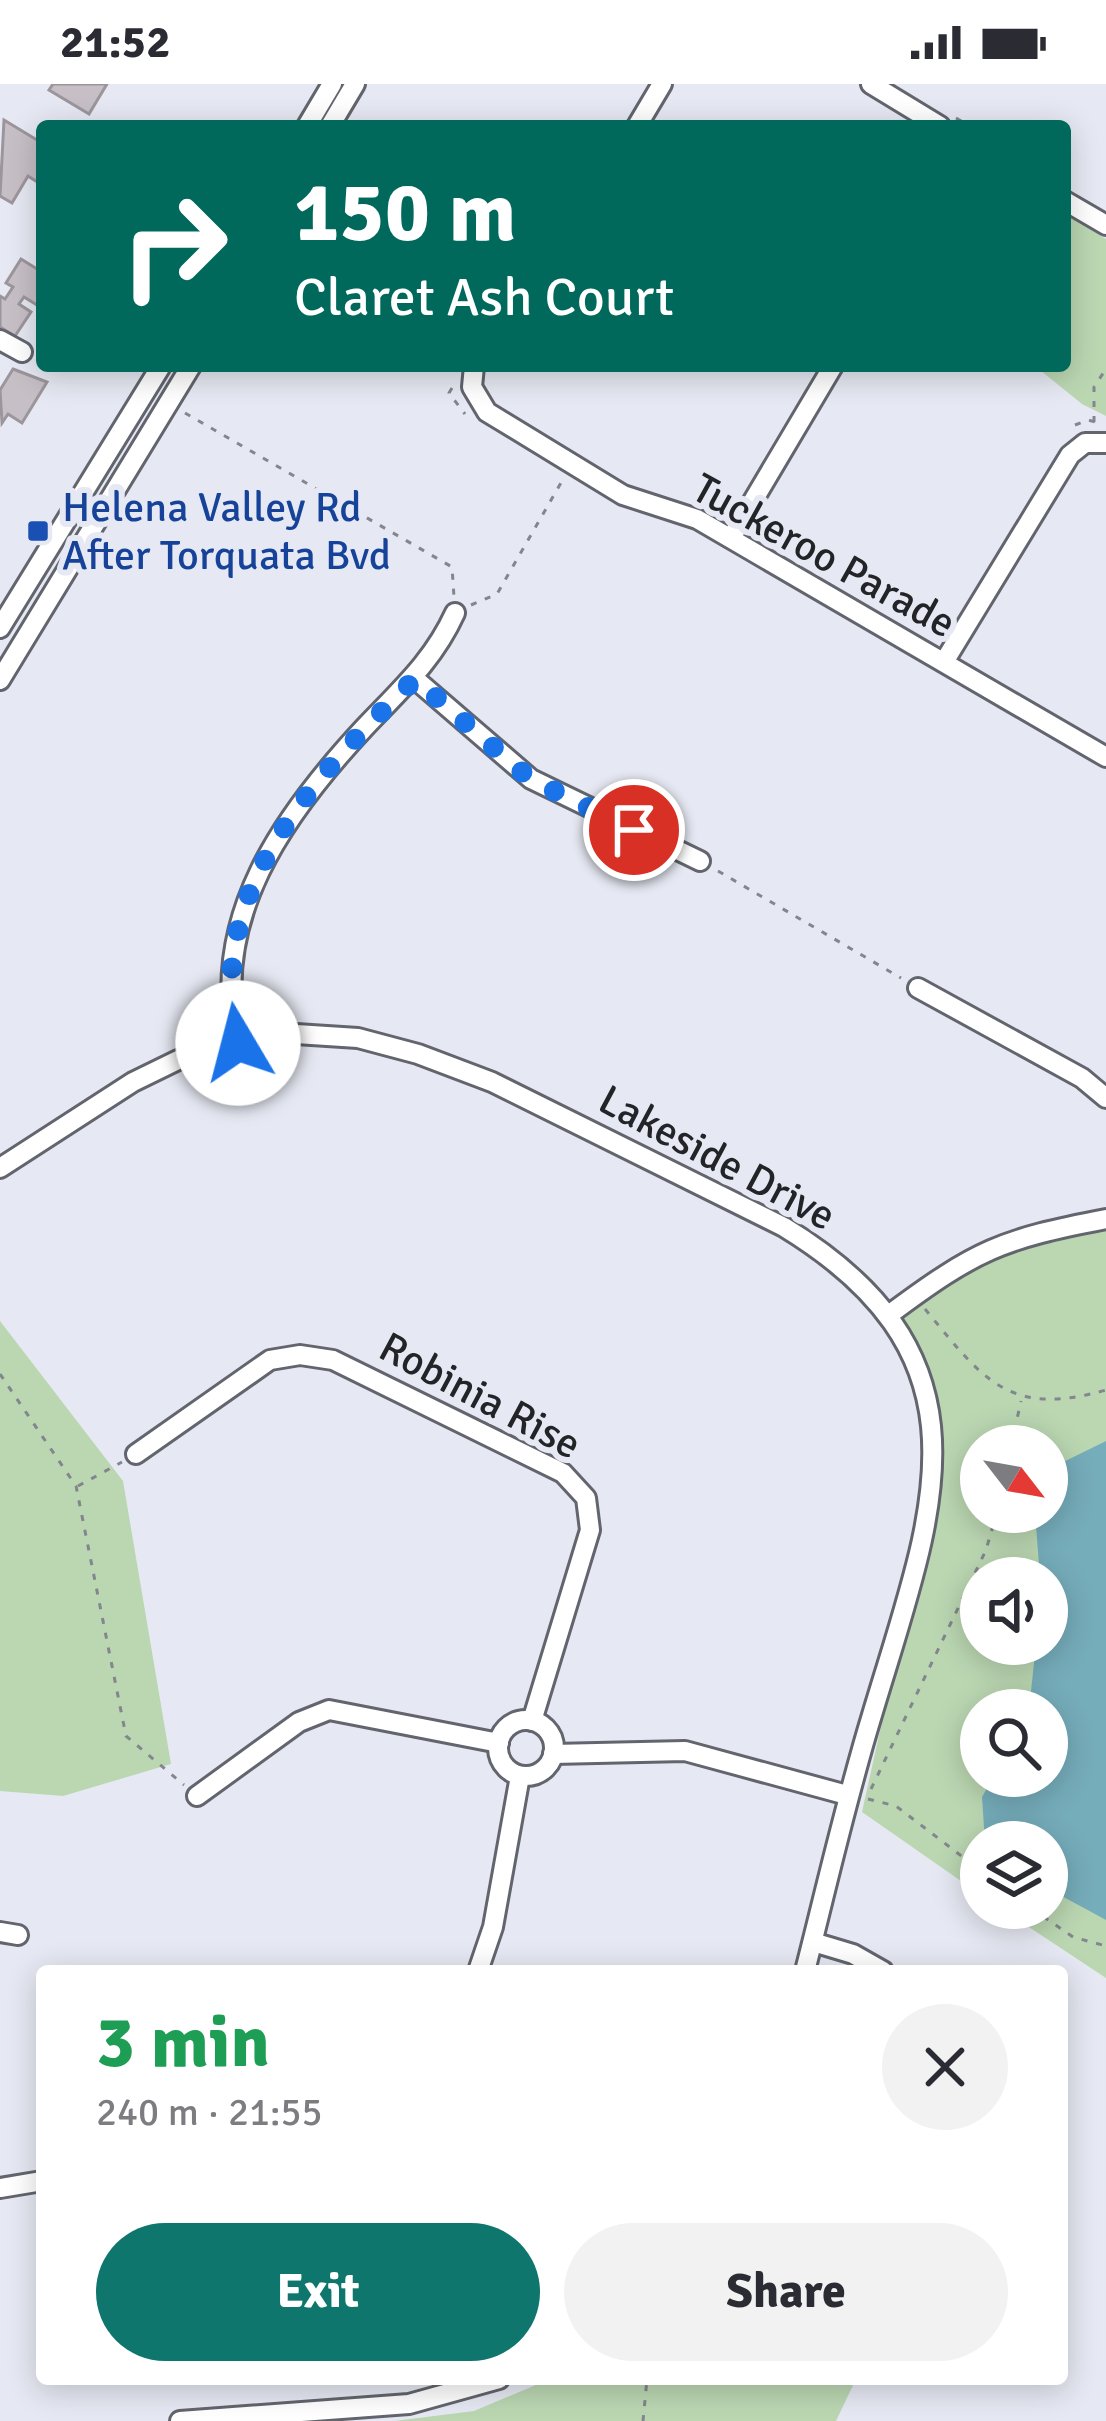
<!DOCTYPE html>
<html lang="en">
<head>
<meta charset="utf-8">
<style>
  :root { --surface:#fff; --page:#f2f2f3; --text:#2b2b33; --muted:#7c7c81; --accent:#0f766e }
  body { margin:0; font-family:Signika,sans-serif; background:var(--page); color:var(--text); height:100vh; display:flex; flex-direction:column; font-size:45px; white-space:nowrap }
  * { box-sizing:border-box; margin:0 }
  p { font-size:39px; color:var(--muted) }
  .icon { flex:none; width:66px; height:66px; fill:none; stroke:currentColor; stroke-width:2; stroke-linecap:round; stroke-linejoin:round }
  .map { position:relative; flex:1; overflow:hidden }
  .drawer { position:absolute; left:36px; top:1881px; width:1032px; height:420px; display:flex; flex-direction:column; background:var(--surface); border-radius:12px; box-shadow:0 6px 30px #0003 }
  .drawer>* { flex:none }
  .top-card { position:absolute; left:36px; top:36px; width:1035px; height:252px; border-radius:12px; box-shadow:0 6px 30px #0003; background:#00695c; color:#fff; overflow:hidden }
  .needle { width:78px; rotate:121deg }
  .controls { position:absolute; left:960px; top:1341px; display:grid; gap:24px }
  .controls a { display:grid; place-items:center; width:108px; height:108px; border-radius:50%; background:var(--surface); box-shadow:0 6px 30px #0003; font-size:60px }
  .pin { position:absolute; display:grid; place-items:center; width:102px; height:102px; color:#fff; margin:-51px; border:6px solid #fff; border-radius:50%; box-shadow:0 3px 12px #0007 }
  .me { position:absolute; width:132px; margin:-66px; rotate:352deg; stroke-linejoin:round; filter:drop-shadow(0 0 9px #0008) }
  .turn { display:flex; align-items:center; gap:42px; height:252px; padding:0 60px; font-size:54px }
  .turn .icon { width:156px; height:156px; stroke-width:2.5 }
  .turn b { display:block; font-size:84px; line-height:102px }
  .round { display:grid; place-items:center; flex:none; width:126px; height:126px; border-radius:63px; background:var(--page) }
  .head { display:flex; align-items:center; justify-content:space-between; height:204px; padding:0 60px }
  h1 { font-size:72px; font-weight:700; line-height:90px; color:#1e9e55 }
  .action { display:flex; gap:24px; margin-top:auto; padding:24px 60px }
  .action a { flex:1; height:138px; border-radius:72px; background:var(--accent); color:#fff; font-size:48px; font-weight:700; line-height:138px; text-align:center }
  .action a+a { background:var(--page); color:var(--text) }
  .status { display:flex; justify-content:space-between; align-items:center; height:84px; padding:0 60px; background:var(--surface); direction:ltr }
  .status svg { height:33px; fill:currentColor }
  .map>svg:first-child { display:block }
  .green { fill:#bbd7b2; fill-rule:evenodd }
  .water { fill:#76adbb }
  .building { fill:#c7bfc6; stroke:#9d959c; stroke-width:3 }
  .lines { fill:none; stroke-linecap:round; stroke-linejoin:round }
  .minor-casing { stroke:#62656d; stroke-width:24 }
  .path { stroke:#83868c; stroke-width:3; stroke-dasharray:6 9; stroke-linecap:butt }
  .minor { stroke:#fff; stroke-width:18 }
  .route { stroke:#1a73e8; stroke-width:21; stroke-dasharray:0 37.8 }
  .transit-dot { fill:#1a4fb4; stroke:#e6e9f3; stroke-width:4.5 }
  .labels { text-anchor:middle; dominant-baseline:central; stroke-width:12; stroke-linejoin:round; paint-order:stroke }
  .transit-label { font-size:42px; fill:#164399; stroke:#e6e9f3; text-anchor:start }
  .street-label { font-size:42px; fill:#222427; stroke:#e6e9f3 }
</style>
</head>
<body>
<div class="status"><b>21:52</b><svg viewBox="0 0 49 12"><path d="M0 12V9h3v3zM5 12V6h3v6zM10 12V3h3v9zM15 12V0h3v12zM26 1h20v11H26zM47 4h2v5h-2z"/></svg></div>
<div class="map">
<svg width="1106" height="2337" viewBox="0 0 1106 2337">
  <rect width="100%" height="100%" fill="#e6e9f3"/>
  <g class="green">
    <path d="M1070 133 1106 155V332L1082 320 1035 282H1065V141Z"/>
    <path d="M1106 1135V1894L1000 1824H1047V1758H981V1811L862 1728 916 1484 935 1366 890 1230 959 1179ZM981 1362H1047V1428H981ZM981 1494H1047V1560H981ZM981 1626H1047V1692H981Z"/>
    <path d="M0 1237 123 1397 171 1680 63 1712 0 1707Z"/>
    <path d="M550 2295H856L836 2337H394L474 2327Z"/>
  </g>
  <path class="water" d="M1106 1357V1836L1047 1804V1758H985L982 1713 994 1692H1047V1626H1029L1036 1560H1047V1494H1040L1035 1428H1047V1386Z"/>
  <g class="building">
    <path d="M53 0H107L89 30 49 6Z"/>
    <path d="M4 36 42 59V93L39 99 28 92 12 119 0 112Z"/>
    <path d="M21 175 42 188V214L37 221 24 213 19 220 31 228 15 252 0 243V212L5 215 13 203 6 199Z"/>
    <path d="M13 285 47 298 22 339 8 330 2 339 0 306Z"/>
  </g>
  <g class="lines">
    <g class="minor-casing">
      <g id="minor">
        <path d="M871 0 940 42"/>
        <path d="M307 42 332 0"/>
        <path d="M330 42 355 0"/>
        <path d="M637 42 662 0"/>
        <path d="M1065 117 1106 141"/>
        <path d="M0 256 22 268"/>
        <path d="M474 282 472 303 487 328 623 411 697 435 1106 673"/>
        <path d="M731 454 833 282"/>
        <path d="M0 544 161 282"/>
        <path d="M944 578 1070 371 1085 359H1106"/>
        <path d="M415 595 531 695 700 777"/>
        <path d="M0 596 191 282"/>
        <path d="M918 904 1082 994 1106 1014"/>
        <path d="M238 959C208 835 284 730 365 643 401 605 433 577 455 529"/>
        <path d="M0 1084 133 998 178 976 296 950 358 954 418 970 492 998 784 1143C1002 1276 932 1430 872 1631 846 1716 827 1801 805 1887"/>
        <path d="M890 1230C976 1166 1001 1155 1106 1135"/>
        <path d="M136 1370 270 1276 300 1271 333 1276 563 1389 586 1414 590 1446 532 1637"/>
        <circle cx="526" cy="1664" r="28"/>
        <path d="M553 1670 685 1667 847 1711"/>
        <path d="M197 1712 299 1638 329 1626 499 1659"/>
        <path d="M0 1848 18 1851"/>
        <path d="M813 1858 853 1870 883 1887"/>
        <path d="M478 1887 493 1843 520 1692"/>
        <path d="M0 2104 42 2097"/>
        <path d="M180 2337 409 2320 499 2295"/>
      </g>
    </g>
    <g class="path">
      <path d="M956 34 970 42"/>
      <path d="M354 42 360 35"/>
      <path d="M452 304 449 309 465 330"/>
      <path d="M185 329 452 483 454 513"/>
      <path d="M1094 338V303L1106 285"/>
      <path d="M1075 341 1088 336 1099 339"/>
      <path d="M471 521 497 510 562 397"/>
      <path d="M718 787 901 894"/>
      <path d="M925 1225C983 1295 1008 1334 1106 1306"/>
      <path d="M0 1290 76 1402 126 1652 184 1701"/>
      <path d="M1011 1362 1021 1317"/>
      <path d="M78 1402 122 1378"/>
      <path d="M871 1705 986 1466 997 1428"/>
      <path d="M868 1715 896 1722 981 1787"/>
      <path d="M1031 1824 1073 1853 1106 1862"/>
      <path d="M643 2337 647 2295"/>
    </g>
    <use href="#minor" class="minor"/>
  </g>
  <g class="lines">
    <path class="route" d="M238 959C202 809 316 691 415 595L530 695 634 746"/>
  </g>
  <rect class="transit-dot" x="26" y="435" width="24" height="24" rx="6"/>
  <g class="labels">
    <g class="transit-label">
      <text x="62" y="423">Helena Valley Rd<tspan x="62" dy="48">After Torquata Bvd</tspan></text>
    </g>
    <g class="street-label">
      <text transform="translate(824 472) rotate(29)">Tuckeroo Parade</text>
      <text transform="translate(717 1074) rotate(28)">Lakeside Drive</text>
      <text transform="translate(480 1312) rotate(28)">Robinia Rise</text>
    </g>
  </g>
</svg>
<div class="controls">
<a><svg class="needle" viewBox="-14 -14 28 28"><path d="M0-13l5 13h-10z" fill="#e53935"/><path d="M0 13l5-13h-10z" fill="#7c7c81"/></svg></a>
<a><svg class="icon" aria-label="sound" viewBox="0 0 24 24"><path d="M4 9h4l5-4v14l-5-4H4zM17 9q2 3 0 6"/></svg></a>
<a><svg class="icon" aria-label="search" viewBox="0 0 24 24"><circle cx="10" cy="10" r="6"/><path d="M15 15l6 6"/></svg></a>
<a><svg class="icon" aria-label="layers" viewBox="0 0 24 24"><path d="M12 4l9 5-9 5-9-5zM3 14l9 5 9-5"/></svg></a>
</div>
<div class="pin" style="left:634px;top:746px;background:#d93025"><svg class="icon" aria-label="arrive" viewBox="0 0 24 24"><path d="M6 21V4h12l-3 4 3 4H6"/></svg></div>
<svg class="me" style="left:238px;top:959px" viewBox="-20 -20 40 40"><circle r="19" fill="#fff"/><path d="M0-13L10 11 0 6-10 11z" fill="#1a73e8"/></svg>
<div class="top-card">
<div class="turn"><svg class="icon" aria-label="right" viewBox="0 0 24 24"><path d="M7 20v-9h11M14 6l5 5-5 5"/></svg><div><b>150 m</b>Claret Ash Court</div></div>
</div>
<section class="drawer">
<div class="head"><div><h1>3 min</h1><p>240 m · 21:55</p></div><a class="round"><svg class="icon" aria-label="close" viewBox="0 0 24 24"><path d="M6 6l12 12M18 6L6 18"/></svg></a></div>
<div class="action"><a>Exit</a><a>Share</a></div>
</section>
</div>
</body>
</html>
